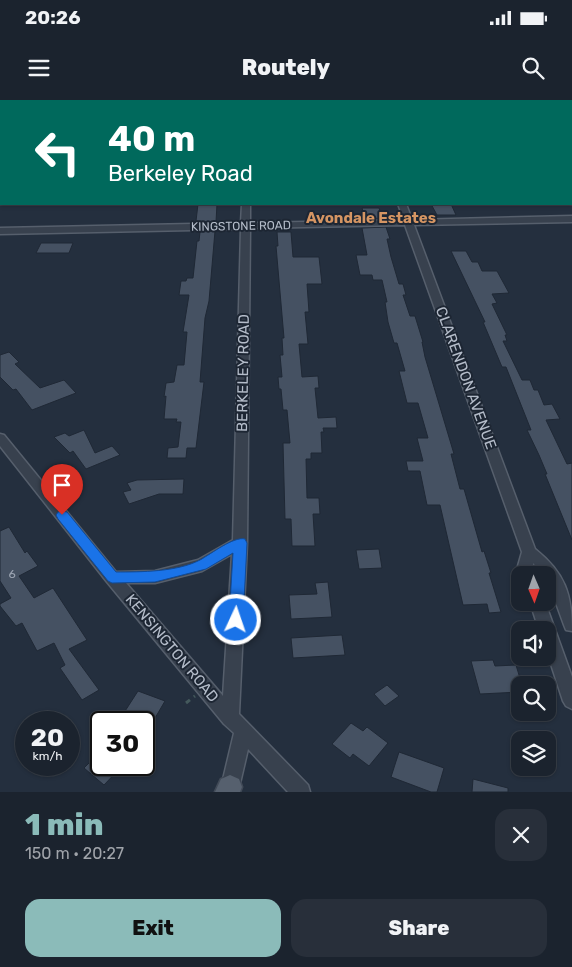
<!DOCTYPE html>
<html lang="en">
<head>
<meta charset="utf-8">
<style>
  :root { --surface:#1b232e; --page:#282f3a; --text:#f1f3f6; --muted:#a0a4aa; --line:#39404a; --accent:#8bbbb9 }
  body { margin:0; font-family:Rubik,sans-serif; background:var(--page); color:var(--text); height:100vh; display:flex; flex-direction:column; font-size:19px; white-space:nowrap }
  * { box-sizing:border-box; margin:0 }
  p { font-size:16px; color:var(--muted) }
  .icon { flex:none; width:28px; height:28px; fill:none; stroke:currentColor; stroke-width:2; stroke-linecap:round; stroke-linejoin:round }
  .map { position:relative; height:692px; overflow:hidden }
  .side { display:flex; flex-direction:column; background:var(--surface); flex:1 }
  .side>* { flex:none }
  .guide { position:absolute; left:0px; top:0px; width:572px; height:105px; box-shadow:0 1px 4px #0004,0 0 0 1px var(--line); background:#00695c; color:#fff; overflow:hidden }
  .needle { width:32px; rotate:178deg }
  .controls { position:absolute; left:511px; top:466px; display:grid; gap:10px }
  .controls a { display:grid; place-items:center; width:45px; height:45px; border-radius:10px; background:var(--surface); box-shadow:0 1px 4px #0004,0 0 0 1px var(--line); font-size:25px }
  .speed { position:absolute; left:15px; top:611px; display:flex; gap:10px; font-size:25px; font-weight:700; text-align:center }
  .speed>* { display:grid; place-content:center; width:65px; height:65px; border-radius:50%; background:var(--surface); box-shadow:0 1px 4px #0004,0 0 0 1px var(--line); line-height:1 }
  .speed small { font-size:12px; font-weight:400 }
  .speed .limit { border:2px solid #111; border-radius:8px; background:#fff; color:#111 }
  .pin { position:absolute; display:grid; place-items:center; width:42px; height:42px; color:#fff; margin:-51px -21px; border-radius:50% 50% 50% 0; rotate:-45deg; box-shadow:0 0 5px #0007 }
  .pin .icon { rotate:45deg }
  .me { position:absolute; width:55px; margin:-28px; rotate:3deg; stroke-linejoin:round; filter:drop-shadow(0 0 4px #0008) }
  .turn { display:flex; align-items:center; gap:18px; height:105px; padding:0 25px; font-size:22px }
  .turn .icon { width:65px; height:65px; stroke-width:2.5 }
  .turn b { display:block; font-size:35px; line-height:42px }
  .round { display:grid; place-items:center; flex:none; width:52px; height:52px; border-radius:15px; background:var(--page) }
  .headline { display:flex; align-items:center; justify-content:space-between; height:85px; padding:0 25px }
  h1 { font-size:30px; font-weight:800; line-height:38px; color:var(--accent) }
  .action { display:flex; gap:10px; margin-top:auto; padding:10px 25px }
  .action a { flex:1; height:58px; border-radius:15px; background:var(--accent); color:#111; font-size:20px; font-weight:800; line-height:58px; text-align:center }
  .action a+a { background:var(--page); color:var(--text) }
  .status { display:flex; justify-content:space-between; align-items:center; height:35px; padding:0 25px; background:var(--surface); direction:ltr }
  .status svg { height:14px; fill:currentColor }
  header { display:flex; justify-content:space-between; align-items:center; height:65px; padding:0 25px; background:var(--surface); font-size:22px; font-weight:800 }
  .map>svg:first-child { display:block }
  .green { fill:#263c3f }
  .building { fill:#455162; stroke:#1f2835 }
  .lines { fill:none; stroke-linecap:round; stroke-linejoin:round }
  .minor-casing { stroke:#565f6c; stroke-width:3 }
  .major-casing { stroke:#414a57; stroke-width:3 }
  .path { stroke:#44595c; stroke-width:3; stroke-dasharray:5 5; stroke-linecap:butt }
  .minor { fill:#38414e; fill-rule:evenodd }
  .major { fill:#56606e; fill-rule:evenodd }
  .route { fill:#1a73e8; stroke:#114b97 }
  .labels { text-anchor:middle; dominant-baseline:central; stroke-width:4; stroke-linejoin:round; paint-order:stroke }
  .far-street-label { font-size:12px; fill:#b4bcc9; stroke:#1d2633 }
  .number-label { font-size:12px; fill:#98a1af }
  .far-quarter-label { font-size:15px; font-weight:bold; fill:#d59563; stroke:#1d2633 }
  .street-label { font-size:15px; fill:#b4bcc9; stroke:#1d2633 }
</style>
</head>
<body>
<div class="status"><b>20:26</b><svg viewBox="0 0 49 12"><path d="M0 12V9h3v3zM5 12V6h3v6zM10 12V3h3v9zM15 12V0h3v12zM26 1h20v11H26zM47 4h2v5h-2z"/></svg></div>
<header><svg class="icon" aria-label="menu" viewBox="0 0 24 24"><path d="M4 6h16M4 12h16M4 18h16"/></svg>Routely<svg class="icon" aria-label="search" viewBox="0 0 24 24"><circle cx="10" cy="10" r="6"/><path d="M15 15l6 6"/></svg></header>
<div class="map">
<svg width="572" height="692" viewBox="0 0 572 692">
  <rect width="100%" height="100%" fill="#242f3e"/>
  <path class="green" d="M40 0H225L226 1H40Z"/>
  <g class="building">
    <path d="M198 104H217L216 122 196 121Z"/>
    <path d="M431 104H451L456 115H437Z"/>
    <path d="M362 108H379L383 119H360L359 114H364Z"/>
    <path d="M386 127 390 139H387L391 157 399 184H403L406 195H403L410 216H415L423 242H422L425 257 454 354H451L460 389H464L482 452 484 451 491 473H489L501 512 489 513 487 504 463 505 440 405H427L420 371H408L406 361H423L417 338H428L418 303H407L399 271H405L397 243H394L388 222 385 202H387L382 180H373L372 175H360L356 155H367L362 128Z"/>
    <path d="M215 131 209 201 205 218 200 282H204L196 348H187L186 358H167L168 348 178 347 181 322H176L177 319H164L166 296 164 297 166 283 174 282 177 265H184L187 232H183L189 195H179L181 181H186L187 178H193L197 141H199L200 132Z"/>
    <path d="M277 132H291L293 157H319L322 184H307L309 212H305L308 244H299L302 277 318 276 319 288H315L318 318 336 317 337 328H323L324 332H321L322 353H311V359H306L307 398H319L320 414H313L315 446H292L291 419H285L283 343H290L287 310H283L281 289H279L278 277H282L280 255H283L282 238H284L276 146H278Z"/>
    <path d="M41 143H73L69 153H36Z"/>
    <path d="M451 151H466L472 162H478L482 171H497L509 193 492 194 497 203 492 204 507 235H505L507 241H503L522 280H530L534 290H538L544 305 552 304 560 319 546 320 567 364 572 363V440L545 374H547L539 355 527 330H531L506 267H502L483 222H485Z"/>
    <path d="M9 252 19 262 15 264 40 288 64 280 76 293 32 310 16 289 13 290 0 277V255Z"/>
    <path d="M84 330 95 353 112 346 120 355 86 369 73 351 70 353 54 337 65 333 69 336Z"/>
    <path d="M184 379 183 394H159L129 404 123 392 131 390 127 383 137 380Z"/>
    <path d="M9 427 25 453 27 451 38 466 19 476 34 498 53 488 87 540 69 549 99 590 82 600 60 568 65 565 54 543 37 551 22 523 16 526 0 506V504L11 498 0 481V431Z"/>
    <path d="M379 449 382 468 359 469 356 450Z"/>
    <path d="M328 482 332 517 291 519 289 495 317 494 315 483Z"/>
    <path d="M342 535 345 555 293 558 291 538Z"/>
    <path d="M493 560 495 566 516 565 522 585H520V592L480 594 471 561Z"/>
    <path d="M387 585 399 596 385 606 374 594Z"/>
    <path d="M138 591 165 601 144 637V622H118Z"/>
    <path d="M351 623 363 631 367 627 388 643 369 666 353 654 350 658 332 644Z"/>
    <path d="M101 651V665H123L104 685 84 668Z"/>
    <path d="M399 652 444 668 437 692H431L391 677Z"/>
    <path d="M473 679 508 688V692H472Z"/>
  </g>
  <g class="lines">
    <g class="minor-casing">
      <g id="minor">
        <rect x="39" y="0" width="6" height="1"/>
        <path d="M225 0H231L232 1H226Z"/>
        <path d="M359 0H365L366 1H360Z"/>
        <rect x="535" y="0" width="6" height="1"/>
        <rect x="571" y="52" width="1" height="4"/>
        <rect x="0" y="58" width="1" height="4"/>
        <path d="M242 104H250V123L404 120 398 104H406L412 120 572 116V122L414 125 535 449C565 473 572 494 572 531L566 530 564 525 548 481V475H544L533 463 534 475H520L518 466 522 452 405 125 250 128 247 443 239 614 308 685 310 692H288L248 649 238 692H220L234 633 224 624 107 482 0 346V334L4 335 116 472 155 471 198 460 233 440 241 129 0 134V128L241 123ZM232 454 223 596 126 483H155L202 471Z"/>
        <path d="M530 502H545L572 577V609L566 606 563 601 548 555V530H539Z"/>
      </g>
    </g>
    <g class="major-casing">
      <path id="major" d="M230 675 239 679 242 687 240 692H215L221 679Z"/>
    </g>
    <path class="path" d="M186 603 195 596"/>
    <use href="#minor" class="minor"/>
    <use href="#major" class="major"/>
  </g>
  <path class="route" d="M62 411 67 412 116 472C141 472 177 472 200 460 211 454 234 436 245 439L247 443 243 520 241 525 236 526 231 525 229 520 233 453 206 469 155 482 112 483 108 481 58 419 56 415 58 412Z"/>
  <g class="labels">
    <g class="far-street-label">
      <text transform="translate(241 126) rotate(-1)">KINGSTONE ROAD</text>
    </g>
    <g class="number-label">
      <text x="12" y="474">6</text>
    </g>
    <g class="far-quarter-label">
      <text x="371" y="118">Avondale Estates</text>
    </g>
    <g class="street-label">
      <text transform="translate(243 273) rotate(-89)">BERKELEY ROAD</text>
      <text transform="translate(466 278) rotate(70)">CLARENDON AVENUE</text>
      <text transform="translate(172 548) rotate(50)">KENSINGTON ROAD</text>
    </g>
  </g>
</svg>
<div class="controls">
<a><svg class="needle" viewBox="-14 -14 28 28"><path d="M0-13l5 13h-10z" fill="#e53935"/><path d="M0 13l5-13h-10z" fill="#a0a4aa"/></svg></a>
<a><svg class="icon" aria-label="sound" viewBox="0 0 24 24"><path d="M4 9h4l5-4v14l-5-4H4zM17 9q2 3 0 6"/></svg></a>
<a><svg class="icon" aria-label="search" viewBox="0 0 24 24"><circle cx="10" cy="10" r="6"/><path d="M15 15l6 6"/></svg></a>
<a><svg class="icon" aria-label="layers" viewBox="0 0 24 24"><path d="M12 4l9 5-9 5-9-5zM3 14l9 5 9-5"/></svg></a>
</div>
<div class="speed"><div>20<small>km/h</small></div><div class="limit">30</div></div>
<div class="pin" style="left:62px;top:415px;background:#d93025"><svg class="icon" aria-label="arrive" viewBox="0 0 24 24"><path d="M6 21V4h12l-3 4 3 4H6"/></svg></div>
<svg class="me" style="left:236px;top:520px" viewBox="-20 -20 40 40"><circle r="17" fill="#1a73e8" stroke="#fff" stroke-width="3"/><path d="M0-11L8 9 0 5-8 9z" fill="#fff"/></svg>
<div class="guide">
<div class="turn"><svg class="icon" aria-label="left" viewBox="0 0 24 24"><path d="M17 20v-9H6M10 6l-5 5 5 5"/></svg><div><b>40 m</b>Berkeley Road</div></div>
</div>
</div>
<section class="side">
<div class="headline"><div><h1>1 min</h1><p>150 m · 20:27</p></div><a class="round"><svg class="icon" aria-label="close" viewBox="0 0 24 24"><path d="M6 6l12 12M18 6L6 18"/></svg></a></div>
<div class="action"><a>Exit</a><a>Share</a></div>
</section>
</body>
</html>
